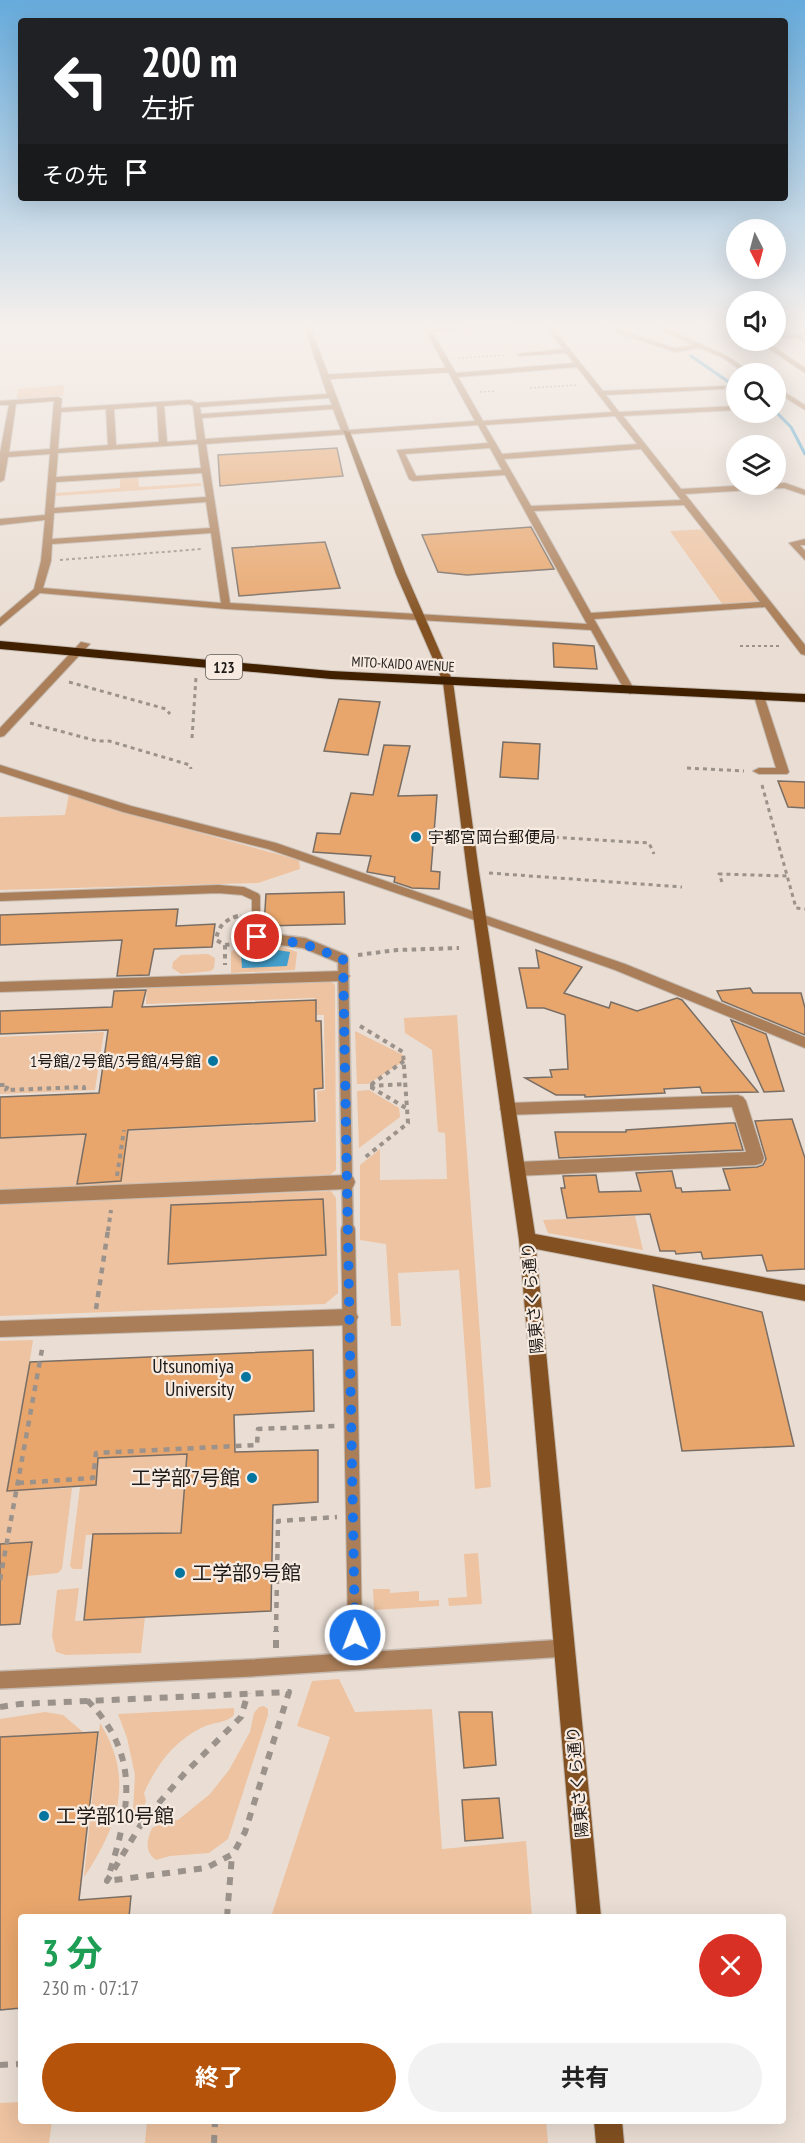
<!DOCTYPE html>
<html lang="ja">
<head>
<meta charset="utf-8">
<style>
  :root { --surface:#fff; --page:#f2f2f2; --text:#222; --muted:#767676; --accent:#b45309 }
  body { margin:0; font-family:"PT Sans Narrow","Noto Sans JP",sans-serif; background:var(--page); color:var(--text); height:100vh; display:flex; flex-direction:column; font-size:22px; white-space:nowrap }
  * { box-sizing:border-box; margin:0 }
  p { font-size:20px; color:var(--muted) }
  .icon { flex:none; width:33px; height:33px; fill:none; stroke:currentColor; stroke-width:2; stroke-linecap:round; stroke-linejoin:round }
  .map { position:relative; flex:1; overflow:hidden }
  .sheet { position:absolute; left:18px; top:1914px; width:768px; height:210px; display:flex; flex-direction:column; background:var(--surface); border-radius:6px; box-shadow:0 6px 24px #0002 }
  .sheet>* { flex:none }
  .banner { position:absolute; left:18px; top:18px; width:770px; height:183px; border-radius:6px; box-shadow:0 6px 24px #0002; background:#202124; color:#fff; overflow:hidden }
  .needle { width:39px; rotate:174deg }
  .controls { position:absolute; left:726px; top:219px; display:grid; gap:12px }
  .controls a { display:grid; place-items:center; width:60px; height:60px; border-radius:50%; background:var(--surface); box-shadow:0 6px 24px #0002; font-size:30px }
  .pin { position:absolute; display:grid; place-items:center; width:51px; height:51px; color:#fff; margin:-26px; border:3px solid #fff; border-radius:50%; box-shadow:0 2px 6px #0007 }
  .me { position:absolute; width:66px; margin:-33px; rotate:359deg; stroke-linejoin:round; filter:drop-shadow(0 0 4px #0008) }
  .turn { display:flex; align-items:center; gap:21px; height:126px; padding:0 24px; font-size:27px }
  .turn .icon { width:78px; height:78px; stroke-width:2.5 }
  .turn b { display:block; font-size:42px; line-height:51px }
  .then { display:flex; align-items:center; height:57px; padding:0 24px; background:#0003; gap:12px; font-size:22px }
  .round { display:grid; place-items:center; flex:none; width:63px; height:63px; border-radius:32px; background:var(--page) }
  .headline { display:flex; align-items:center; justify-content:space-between; height:102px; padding:0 24px }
  h1 { font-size:36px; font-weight:700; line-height:45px; color:#1e9e55 }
  .cta { display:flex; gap:12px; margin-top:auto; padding:12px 24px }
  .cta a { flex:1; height:69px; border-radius:36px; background:var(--accent); color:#fff; font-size:24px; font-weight:700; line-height:69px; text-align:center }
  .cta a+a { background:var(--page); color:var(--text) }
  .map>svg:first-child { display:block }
  .green { fill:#edc3a1 }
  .water { fill:#439ecb }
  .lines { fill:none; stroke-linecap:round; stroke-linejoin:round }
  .stream { stroke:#439ecb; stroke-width:3 }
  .building { fill:#e8a66c; stroke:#796e65; stroke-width:1.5 }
  .lane-far4-casing { stroke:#c5bbb2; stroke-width:6 }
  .lane-far3-casing { stroke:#c5bbb2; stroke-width:10 }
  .lane-far2-casing { stroke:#c5bbb2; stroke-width:13 }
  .lane-far1-casing { stroke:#c5bbb2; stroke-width:16 }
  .lane-casing { stroke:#c5bbb2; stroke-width:20 }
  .street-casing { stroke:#c5bbb2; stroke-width:2 }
  .secondary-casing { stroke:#c5bbb2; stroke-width:2 }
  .highway-casing { stroke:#c5bbb2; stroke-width:2 }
  .path-far5 { stroke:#9b928b; stroke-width:1.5; stroke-dasharray:2 2; stroke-linecap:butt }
  .path-far4 { stroke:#9b928b; stroke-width:2; stroke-dasharray:3 3; stroke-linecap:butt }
  .path-far3 { stroke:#9b928b; stroke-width:3; stroke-dasharray:4 4; stroke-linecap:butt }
  .path-far2 { stroke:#9b928b; stroke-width:4; stroke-dasharray:4.5 4.5; stroke-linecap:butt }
  .path-far1 { stroke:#9b928b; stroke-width:4.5; stroke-dasharray:6 6; stroke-linecap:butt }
  .path { stroke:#9b928b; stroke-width:6; stroke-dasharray:8 8; stroke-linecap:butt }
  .lane-far4 { stroke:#aa7e58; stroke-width:5 }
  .lane-far3 { stroke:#aa7e58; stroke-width:8 }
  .lane-far2 { stroke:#aa7e58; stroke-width:10 }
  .lane-far1 { stroke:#aa7e58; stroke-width:14 }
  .lane { stroke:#aa7e58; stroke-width:17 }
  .street { fill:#aa7e58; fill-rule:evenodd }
  .secondary { fill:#835121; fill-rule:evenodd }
  .highway { fill:#412000; fill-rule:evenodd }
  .route { stroke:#1a73e8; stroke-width:10; stroke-dasharray:0 18 }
  .poi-dot { fill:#03759f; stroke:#f7ebe1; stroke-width:2 }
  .labels { text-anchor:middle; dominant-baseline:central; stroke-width:4.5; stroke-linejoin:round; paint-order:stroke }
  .far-street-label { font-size:14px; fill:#1e1a17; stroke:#f7ebe1 }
  .shield { fill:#f7ebe1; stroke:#5f5954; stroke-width:1.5 }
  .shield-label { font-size:15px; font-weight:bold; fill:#1e1a17 }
  .poi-label { font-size:16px; fill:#1e1a17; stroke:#f7ebe1; text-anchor:start }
  .street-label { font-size:16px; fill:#1e1a17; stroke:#f7ebe1 }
  .near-poi-label { font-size:20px; fill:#1e1a17; stroke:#f7ebe1; text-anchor:end }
</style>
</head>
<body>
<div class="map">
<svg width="805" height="2143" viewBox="0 0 805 2143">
  <rect width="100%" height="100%" fill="#eaded4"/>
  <g class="green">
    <path d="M64 385 63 396 17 399 18 390 0 391Z"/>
    <path d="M138 476 139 487 201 483 202 486 56 496V493L120 488V477Z"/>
    <path d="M707 529 760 602 723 605 670 531Z"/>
    <path d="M69 794 109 808 299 860 300 869 258 883 0 890V817L65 815Z"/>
    <path d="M259 944H274L297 952 295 970 231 973V951Z"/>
    <path d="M208 954 215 958 214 968 211 971 181 974 172 968 173 962 181 955Z"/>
    <path d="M329 980 335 985 336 1170 330 1175 0 1190V1137L318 1122 317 1091 325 1090 324 1015H317L315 998 146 1004 147 987Z"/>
    <path d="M457 1015 491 1487 475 1489 459 1270 398 1273 401 1326H391L386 1244 360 1240V1165L380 1149V1180L447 1179 445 1133 438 1132 432 1050 405 1033 404 1018Z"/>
    <path d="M355 1031 403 1055 404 1061 368 1084H357Z"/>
    <path d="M104 1032 95 1090 0 1094V1037Z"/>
    <path d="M369 1090 399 1108 400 1117 359 1148 357 1091Z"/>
    <path d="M331 1191 336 1198 338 1293 325 1304 0 1316V1204Z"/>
    <path d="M635 1216 643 1250 548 1233 543 1220Z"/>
    <path d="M33 1340 17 1444 43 1443 33 1490 72 1488 62 1569 58 1573 27 1576 20 1624 0 1625V1341Z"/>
    <path d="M187 1453 198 1533 86 1535 82 1569H73L70 1566 80 1487 96 1485 98 1458Z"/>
    <path d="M478 1553 482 1604 449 1606 448 1598 467 1597 464 1554Z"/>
    <path d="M79 1588 75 1621 145 1617 141 1653 66 1655 56 1652 52 1636 57 1590Z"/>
    <path d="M373 1589H390V1593L419 1591V1601L439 1600V1606L374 1610Z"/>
    <path d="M339 1679 355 1712 432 1709 442 1849 526 1841 532 1917H271L330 1737 297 1726 312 1681Z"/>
    <path d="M264 1706 268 1709V1715L228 1839 209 1853 170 1856 156 1860C144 1851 147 1840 152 1828L167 1821 178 1820 210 1794 229 1770 250 1732 254 1713 259 1707Z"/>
    <path d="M234 1708V1715C227 1723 213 1722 203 1727 174 1741 157 1764 144 1793L146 1801 142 1812 137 1813 133 1811 135 1775 127 1738 118 1714Z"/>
    <path d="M45 1712 63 1715 83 1732 0 1737V1719Z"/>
    <path d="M100 1723C135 1779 118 1826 84 1877Z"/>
    <path d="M21 2102V2121H52L49 2143H0V2103Z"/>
    <path d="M147 2121H546L548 2143H145Z"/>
  </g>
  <path class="water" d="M259 947 290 952 287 966 242 968 241 953Z"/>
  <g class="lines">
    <g class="stream">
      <path d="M691 356 736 387"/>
      <path d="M776 412 791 427 805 454"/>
    </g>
  </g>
  <g class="building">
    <path d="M337 448 343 476 220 486 218 455Z"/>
    <path d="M531 527 554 569 467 575 438 572 422 535Z"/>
    <path d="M325 542 340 588 239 596 232 548Z"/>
    <path d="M553 643 594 646 597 669 554 667Z"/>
    <path d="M339 699 380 702 368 755 324 751Z"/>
    <path d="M503 742 540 744 538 779 500 777Z"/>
    <path d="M384 745 410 746 398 796 437 795 431 871 440 872 439 889 412 888 394 882 395 877 367 872 371 856 313 852 317 833 340 834 351 793 373 795Z"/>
    <path d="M778 781 805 782V808L788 807Z"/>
    <path d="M344 892 345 924 264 926 266 894Z"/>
    <path d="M178 909 176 926 215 924 212 947 154 949 149 975 117 976 122 940 0 945V915Z"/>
    <path d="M536 950 582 967 564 993 609 1008 611 1002 637 1011 677 998 682 1000 758 1092 702 1093 700 1087 664 1089 665 1093 585 1097V1095H556L525 1078 552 1077 550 1070 568 1069 565 1015 544 1008H527L519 968H539Z"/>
    <path d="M750 988 753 993H801L805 1008V1035L722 1001 717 991Z"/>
    <path d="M146 990 142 1007 316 1000V1021H321L323 1088 314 1089 315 1121 128 1130 121 1181 77 1184 86 1134 0 1138V1097L99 1093 108 1030 0 1034V1011L112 1007 114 991Z"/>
    <path d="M731 1020 766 1034 784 1091 764 1092Z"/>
    <path d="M792 1119 805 1158V1269L767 1271 762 1255 703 1259 701 1252 676 1254 675 1251H660L650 1214 567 1218 561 1188H565L563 1176 596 1175 599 1192 641 1191 636 1173 672 1171 676 1188H681L682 1192 730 1190 723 1169 757 1167 763 1165 766 1159 755 1121Z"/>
    <path d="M730 1123H735L743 1150 559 1158 555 1132H626V1130Z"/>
    <path d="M323 1199 326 1255 168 1264 171 1205Z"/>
    <path d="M653 1285 762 1312 794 1446 682 1451Z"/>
    <path d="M313 1350 314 1411 234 1415 235 1452 318 1450V1502L273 1505 271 1611 84 1620 93 1534 181 1533 187 1454 98 1458 96 1485 7 1491 30 1362Z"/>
    <path d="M32 1542 20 1624 0 1625V1544Z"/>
    <path d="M459 1712H492L496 1765 464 1768Z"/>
    <path d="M98 1732 79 1900 131 1896 129 1917H21V2008L0 2010V1737Z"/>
    <path d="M499 1798 503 1838 465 1841 462 1800Z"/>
  </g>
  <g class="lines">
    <g class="lane-far4-casing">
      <path id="lane-far4" d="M324 377 450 370"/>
    </g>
    <g class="lane-far3-casing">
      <path id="lane-far3" d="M0 897 218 889 243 891 256 897V917"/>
    </g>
    <g class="lane-far2-casing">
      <path id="lane-far2" d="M256 916V937L304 943 343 959 348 1231"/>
    </g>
    <g class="lane-far1-casing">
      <path id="lane-far1" d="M348 1230 355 1632"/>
    </g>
    <g class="lane-casing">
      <g id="lane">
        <path d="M355 1631V1659"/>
        <path d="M0 1680 251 1668 565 1648"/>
      </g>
    </g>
    <g class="street-casing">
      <g id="street">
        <path d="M304 326H310L349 430 475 421 423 326 430 328 514 326 511 328 432 332 456 373 574 363 566 353 520 356 517 354 563 349 545 326H551L603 391 726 386 724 389 606 395 619 412 736 406V410L623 416 681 489 785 483 805 490V495L784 488 685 494 805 645V655L801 654 765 607 594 619 635 691 630 694 625 691 591 630 226 609 40 593 0 626V618L34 589 41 561 45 520 0 525V519L45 515 50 454 8 457 4 480 0 482V453L9 405H0V401L58 397 62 399 61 408 190 400 197 403 327 394ZM577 367 612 412 483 421 458 377ZM329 398 332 405 201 414 200 407ZM54 401 50 449 9 452 16 404ZM189 404 193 406 197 440 167 442 164 406ZM157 406 159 442 116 445 114 409ZM106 409 108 445 58 449 61 412ZM333 409 341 430 205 439 202 418ZM615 416 637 444 502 454 485 425ZM478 425 488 443 397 450 409 479 413 481 505 475 587 624 230 603 206 444ZM198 444 201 468 56 477 58 453ZM490 448 502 470 416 476 405 454ZM641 449 681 500 531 506 504 459ZM202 473 206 497 54 508 56 482ZM206 502 210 528 52 539 54 513ZM684 505 760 602 591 613 534 511ZM211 533 221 603 43 588 51 561 52 544Z"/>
        <path d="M598 326H607L675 348 693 345 653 326H661L727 356 754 374H746L723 358 700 348 675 352Z"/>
        <path d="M693 326H700L705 329 702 331Z"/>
        <path d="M776 334 802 335 805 342 798 338H776Z"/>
        <path d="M756 340H764L805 368V373Z"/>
        <path d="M776 387 805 405V410L776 392Z"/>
        <path d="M805 539V545H800L805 551V560L789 543Z"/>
        <path d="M81 642 90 644 4 736 0 737V728Z"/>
        <path d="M759 693 764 696 789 772 787 774H759L753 771 759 768H776L754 696Z"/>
        <path d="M0 765 131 806 276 843 625 964 805 1037V1048L615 970 443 909 268 849 123 812 0 772Z"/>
        <path d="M343 971 350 976 343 981 0 992V982Z"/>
        <path d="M738 1095 743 1097 746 1101 764 1158 762 1163 756 1165 517 1176 511 1174 509 1169 511 1164 517 1162 746 1152 732 1107 508 1115 503 1113 500 1109 503 1105 508 1103Z"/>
        <path d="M347 1175 353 1177 355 1182 353 1187 347 1189 0 1204V1190Z"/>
        <path d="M349 1309 355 1311 358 1317 355 1323 349 1325 0 1337V1321Z"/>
      </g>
    </g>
    <g class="secondary-casing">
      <g id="secondary">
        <path d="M343 430 350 432 406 574 453 682 479 872 535 1234 805 1285V1301L536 1249 601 1917H577L519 1240 467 872 443 682 396 574Z"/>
        <path d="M594 2121H622L624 2143H596Z"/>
      </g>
    </g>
    <g class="highway-casing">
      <path id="highway" d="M0 641 331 671 805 694V702L331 679 0 649Z"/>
    </g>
    <g class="path-far5">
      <path d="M458 358 507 355"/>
      <path d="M530 388 577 385"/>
      <path d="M480 392 494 391"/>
    </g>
    <g class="path-far4">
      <path d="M60 560 202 549"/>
      <path d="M740 646H781"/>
    </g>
    <g class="path-far3">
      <path d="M69 682 166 709 170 714"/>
      <path d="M30 723 97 741H109L190 765 191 769"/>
      <path d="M192 738 196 677"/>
      <path d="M687 768 744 771"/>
      <path d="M762 785 796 908 805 909"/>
      <path d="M483 833 649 843 654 854"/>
      <path d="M489 873 682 887"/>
      <path d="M722 882 719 874 787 876"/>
      <path d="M233 917 241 915"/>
    </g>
    <g class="path-far2">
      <path d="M238 916C225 920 218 926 216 940L225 945 243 943"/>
      <path d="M225 945V965"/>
      <path d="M358 955 397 950 459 948"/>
      <path d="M360 1026 403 1052 408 1123 363 1159"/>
      <path d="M404 1061 369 1086 406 1108"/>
      <path d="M0 1085H8L6 1090 84 1087V1090"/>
      <path d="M370 1086 405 1084"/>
      <path d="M117 1176 124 1130"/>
      <path d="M108 1231 111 1210"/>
    </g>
    <g class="path-far1">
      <path d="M96 1309 108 1230"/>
      <path d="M18 1483 93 1478 96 1453 257 1445 258 1429 335 1426"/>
      <path d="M0 1580 43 1344"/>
      <path d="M276 1632 278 1521 337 1517"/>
    </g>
    <g class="path">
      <path d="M276 1648V1631"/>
      <path d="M87 1700C143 1757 129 1811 107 1881L143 1821 185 1773 241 1717 248 1693"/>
      <path d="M0 1707 20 1704 289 1692 245 1832 233 1854 206 1868 107 1881"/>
      <path d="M227 1917 232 1855"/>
      <path d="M0 2065 21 2064"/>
      <path d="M214 2143 215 2121"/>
    </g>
    <use href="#lane-far4" class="lane-far4"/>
    <use href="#lane-far3" class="lane-far3"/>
    <use href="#lane-far2" class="lane-far2"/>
    <use href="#lane-far1" class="lane-far1"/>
    <use href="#lane" class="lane"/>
    <use href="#street" class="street"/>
    <use href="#secondary" class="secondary"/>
    <use href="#highway" class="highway"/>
  </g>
  <linearGradient id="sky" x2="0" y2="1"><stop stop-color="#66abdc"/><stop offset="0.52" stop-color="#f6f0ec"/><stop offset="1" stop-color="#f6f0ec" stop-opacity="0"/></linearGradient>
  <rect width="805" height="626" fill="url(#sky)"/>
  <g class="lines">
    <path class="route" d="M257 937 304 944 343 959 355 1635"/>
  </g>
  <g class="poi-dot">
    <circle cx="416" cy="837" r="6"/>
    <circle cx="213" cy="1061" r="6"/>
    <circle cx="246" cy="1377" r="6"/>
    <circle cx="252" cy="1478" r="6"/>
    <circle cx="180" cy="1573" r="6"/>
    <circle cx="44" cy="1816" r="6"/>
  </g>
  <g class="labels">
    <g class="far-street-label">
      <text transform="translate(403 664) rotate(3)">MITO-KAIDO AVENUE</text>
    </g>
    <rect class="shield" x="206" y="655" width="36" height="24" rx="4.5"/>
    <g class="shield-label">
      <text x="224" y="667">123</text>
    </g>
    <g class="poi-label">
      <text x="428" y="837">宇都宮岡台郵便局</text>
      <text x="201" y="1061" text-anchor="end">1号館/2号館/3号館/4号館</text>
    </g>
    <g class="street-label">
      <text transform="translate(532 1298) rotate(-95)">陽東さくら通り</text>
      <text transform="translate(577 1782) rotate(-95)">陽東さくら通り</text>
    </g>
    <g class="near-poi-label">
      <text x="234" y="1366">Utsunomiya<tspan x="234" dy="23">University</tspan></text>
      <text x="240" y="1478">工学部7号館</text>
      <text x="192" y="1573" text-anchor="start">工学部9号館</text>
      <text x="56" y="1816" text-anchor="start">工学部10号館</text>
    </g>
  </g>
</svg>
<div class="controls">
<a><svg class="needle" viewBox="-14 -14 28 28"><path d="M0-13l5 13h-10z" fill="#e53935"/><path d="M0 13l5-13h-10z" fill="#767676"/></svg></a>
<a><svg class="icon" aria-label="sound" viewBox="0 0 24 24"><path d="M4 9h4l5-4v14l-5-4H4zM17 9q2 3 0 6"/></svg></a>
<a><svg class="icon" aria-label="search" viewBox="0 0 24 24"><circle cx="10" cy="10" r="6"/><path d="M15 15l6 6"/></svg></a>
<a><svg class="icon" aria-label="layers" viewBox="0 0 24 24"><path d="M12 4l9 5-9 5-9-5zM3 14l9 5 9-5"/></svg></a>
</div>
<div class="pin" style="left:257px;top:937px;background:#d93025"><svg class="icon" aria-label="arrive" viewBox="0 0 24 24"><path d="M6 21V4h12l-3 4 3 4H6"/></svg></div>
<svg class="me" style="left:355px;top:1635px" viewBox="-20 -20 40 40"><circle r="17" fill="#1a73e8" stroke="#fff" stroke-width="3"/><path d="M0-11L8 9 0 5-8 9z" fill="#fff"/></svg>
<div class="banner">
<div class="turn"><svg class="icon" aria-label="left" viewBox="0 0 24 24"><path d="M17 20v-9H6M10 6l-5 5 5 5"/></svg><div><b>200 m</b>左折</div></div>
<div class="then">その先<svg class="icon" aria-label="arrive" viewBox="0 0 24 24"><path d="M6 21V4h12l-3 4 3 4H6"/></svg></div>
</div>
<section class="sheet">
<div class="headline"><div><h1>3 分</h1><p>230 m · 07:17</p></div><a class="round" style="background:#d93025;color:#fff"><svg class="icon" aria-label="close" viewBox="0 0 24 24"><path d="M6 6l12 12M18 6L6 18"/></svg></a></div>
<div class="cta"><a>終了</a><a>共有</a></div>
</section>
</div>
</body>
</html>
